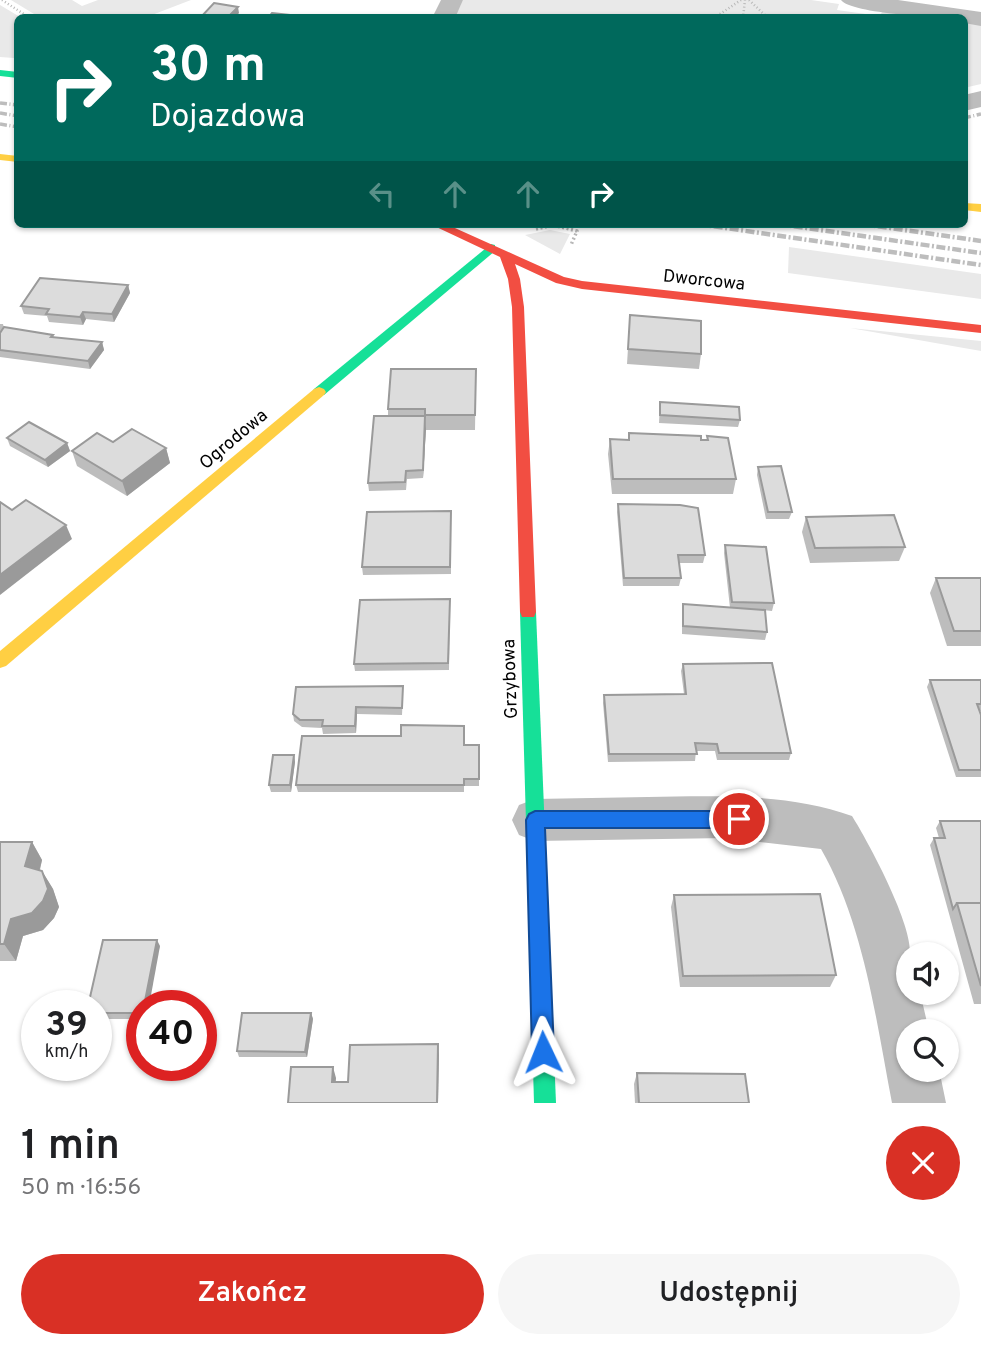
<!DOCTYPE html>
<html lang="pl">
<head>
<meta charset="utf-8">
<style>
  :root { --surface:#fff; --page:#f6f6f6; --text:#202124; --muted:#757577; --accent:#d93025 }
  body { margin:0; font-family:Overpass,sans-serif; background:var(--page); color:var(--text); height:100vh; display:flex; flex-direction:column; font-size:26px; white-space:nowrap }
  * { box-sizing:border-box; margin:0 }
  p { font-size:23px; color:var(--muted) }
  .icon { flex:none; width:38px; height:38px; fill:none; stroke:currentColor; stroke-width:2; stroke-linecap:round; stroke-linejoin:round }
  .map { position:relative; height:1103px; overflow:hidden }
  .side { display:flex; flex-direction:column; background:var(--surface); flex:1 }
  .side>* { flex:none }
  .hud { position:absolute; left:14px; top:14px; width:954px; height:214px; border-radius:10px; box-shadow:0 2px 5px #0004; background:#00695c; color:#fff; overflow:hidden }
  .tools { position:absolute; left:896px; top:942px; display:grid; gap:14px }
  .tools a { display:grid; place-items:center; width:63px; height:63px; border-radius:50%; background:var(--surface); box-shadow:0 2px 5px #0004; font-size:35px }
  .speed { position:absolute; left:21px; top:990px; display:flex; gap:14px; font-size:35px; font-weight:700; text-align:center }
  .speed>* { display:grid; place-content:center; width:91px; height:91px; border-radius:50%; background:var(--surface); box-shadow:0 2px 5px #0004; line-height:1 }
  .speed small { font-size:18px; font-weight:400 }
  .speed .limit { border:10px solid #d22; background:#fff; color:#111 }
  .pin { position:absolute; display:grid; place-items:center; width:60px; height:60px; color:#fff; margin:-30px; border:4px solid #fff; border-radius:50%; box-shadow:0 2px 7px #0007 }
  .me { position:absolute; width:77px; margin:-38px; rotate:358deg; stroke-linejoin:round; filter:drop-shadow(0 0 5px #0008) }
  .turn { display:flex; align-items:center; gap:24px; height:147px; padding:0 21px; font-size:32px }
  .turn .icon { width:91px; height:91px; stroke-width:2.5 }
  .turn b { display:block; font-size:49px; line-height:60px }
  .lanes { display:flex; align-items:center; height:66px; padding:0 21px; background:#0003; justify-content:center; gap:35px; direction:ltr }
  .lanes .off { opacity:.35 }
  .round { display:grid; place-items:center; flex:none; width:74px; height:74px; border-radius:37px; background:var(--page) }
  .summary { display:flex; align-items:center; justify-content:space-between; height:119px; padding:0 21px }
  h1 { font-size:42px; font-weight:600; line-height:52px }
  .primary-button { display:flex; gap:14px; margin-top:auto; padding:14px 21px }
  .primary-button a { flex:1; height:80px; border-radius:42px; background:var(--accent); color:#fff; font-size:28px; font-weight:600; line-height:80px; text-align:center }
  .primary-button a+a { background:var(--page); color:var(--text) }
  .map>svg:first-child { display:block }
  .green { fill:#e9e9e9 }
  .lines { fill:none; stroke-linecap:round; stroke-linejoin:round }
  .path-far1 { stroke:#b8b8b8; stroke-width:2.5; stroke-dasharray:1 2.5; stroke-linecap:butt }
  .path { stroke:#b8b8b8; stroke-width:3.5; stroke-dasharray:2 2.5; stroke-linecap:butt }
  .street { fill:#bdbdbd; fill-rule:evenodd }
  .fast { fill:#16e098; fill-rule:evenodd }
  .slow { fill:#ffcf43; fill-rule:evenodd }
  .jam { fill:#f24e42; fill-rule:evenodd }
  .rail-far1 { stroke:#bdbdbd; stroke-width:3.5; stroke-dasharray:7 2.5 1 2.5; stroke-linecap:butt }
  .rail { stroke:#bdbdbd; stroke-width:4.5; stroke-dasharray:9 2.5 2 2.5; stroke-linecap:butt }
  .wall { fill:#bdbdbd }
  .shaded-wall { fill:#9a9a9a }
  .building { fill:#dcdcdc; stroke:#9a9a9a; stroke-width:2 }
  .route { fill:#1a73e8; stroke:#114b97; stroke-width:2 }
  .labels { text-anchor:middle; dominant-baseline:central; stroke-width:5; stroke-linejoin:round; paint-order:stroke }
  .street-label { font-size:18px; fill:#000; stroke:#fff }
</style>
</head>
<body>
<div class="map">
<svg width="981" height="1103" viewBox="0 0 981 1103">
  <rect width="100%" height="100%" fill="#fff"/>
  <g class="green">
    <path d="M11 0H72L82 6 98 0H191L144 18 39 17Z"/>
    <path d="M463 0H811L839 4 837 10 880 16 883 10 938 17 454 18Z"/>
    <path d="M0 5 20 17 18 18 17 55 14 58 0 57Z"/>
    <path d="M964 21 981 24V84L964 88Z"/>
    <path d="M550 230 570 234 560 254 525 235Z"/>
    <path d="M789 247 981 274V299L788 273Z"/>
    <path d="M850 328 981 341V351Z"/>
  </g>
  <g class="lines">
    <g class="path-far1">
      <path d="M2 0 30 18"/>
      <path d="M749 0 768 18"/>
      <path d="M714 18 741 0"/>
      <path d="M743 18 745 0"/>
    </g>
    <path class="path" d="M536 229 553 225 577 231 571 245"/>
    <g class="street">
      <path d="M441 0H463L455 18H432Z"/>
      <path d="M841 0H898L981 12V26L964 23V18C944 18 851 14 841 0Z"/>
      <path d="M981 91V107L964 111V95Z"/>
      <path d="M648 797C715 796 789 793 852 816 869 843 910 920 910 951 910 960 908 979 908 992H920L929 1031H908V1069H939L946 1103H892C876 1020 864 924 821 849L726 838 535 841 519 835 512 820 519 805 535 799Z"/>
    </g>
    <g class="fast">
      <path d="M0 70 18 72V78L0 76Z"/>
      <path d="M491 244 495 245V251L324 395H314L312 392 314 389Z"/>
      <path d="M528 606 534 607 536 612 556 1103H534L520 612 522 607Z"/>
    </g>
    <g class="slow">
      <path d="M0 154 18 156V162L0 160Z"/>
      <path d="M964 203 981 204V212L964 210Z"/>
      <path d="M319 387 324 389 326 392 324 395 6 666 0 668V651L314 389Z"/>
    </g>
    <path class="jam" d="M430 224H446L564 277 582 281 981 325V333L582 289 556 283 515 264 520 279 524 307 536 612 534 617H522L520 612 512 307 508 279 500 257Z"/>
    <g class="rail-far1">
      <path d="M0 103 18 105"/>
      <path d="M0 113 18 116"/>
      <path d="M964 118 981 114"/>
      <path d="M0 124 18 127"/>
    </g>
    <g class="rail">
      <path d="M698 224 981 265"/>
      <path d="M778 224 981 253"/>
      <path d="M862 224 981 241"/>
    </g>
  </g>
  <g class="wall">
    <path d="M128 285 130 293 114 322 86 319 83 325 49 322 47 316 24 314 21 306Z"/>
    <path d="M630 315 701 354 699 369 627 364Z"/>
    <path d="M0 324H3L4 328 53 335 54 338 102 342 104 350 90 369 0 357Z"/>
    <path d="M476 369 475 430H426V429L423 478 407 479 406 490 369 491 368 483 388 416V409Z"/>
    <path d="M660 402 740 420 738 427 659 423Z"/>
    <path d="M629 433 701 440H707V436L736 479 733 494H612L608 454 610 439 628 440Z"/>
    <path d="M7 438 67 443 70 451 48 467 10 446Z"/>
    <path d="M113 442 166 448 170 463 127 496 77 466 72 451Z"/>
    <path d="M758 467 792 512 789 519H766L757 475Z"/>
    <path d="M618 504 705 555 703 563H679L681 578 679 586H623L617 512Z"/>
    <path d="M451 511V574L363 575 362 567Z"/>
    <path d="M806 517 905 547 899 561 810 563 802 532Z"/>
    <path d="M725 545 774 603 772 611 762 610 767 632 765 640 682 634V611L683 604 730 608 724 553Z"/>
    <path d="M936 578H981V646H947L930 593Z"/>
    <path d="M450 599 449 670 355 671 354 664Z"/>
    <path d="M683 664 791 753 789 760H717L715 751H696L695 761 608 762 603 703 604 695 684 694 681 671Z"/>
    <path d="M930 680H981V711H980L981 715V777H956L927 687Z"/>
    <path d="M403 694 402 715 357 714 356 733 323 734 322 728 302 727 294 721 293 714Z"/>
    <path d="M465 745H479V786H464V792H298L296 785Z"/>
    <path d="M294 755 295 762 291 792H271L269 785Z"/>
    <path d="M940 821H981V1004H974L930 845 934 838H939L936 828Z"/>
    <path d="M0 842H32L42 860 40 870 42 871 53 889 59 907 54 918 43 930 23 936 16 961H0Z"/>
    <path d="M674 895 836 975 830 987H680L671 907Z"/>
    <path d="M160 946 142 1006V1019H96V1006Z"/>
    <path d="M311 1013 313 1019 307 1057H239L237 1051Z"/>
    <path d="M637 1073 749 1103H635L634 1084Z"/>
  </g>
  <g class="shaded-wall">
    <path d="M238 7 239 13 235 18H227Z"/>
    <path d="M128 285 130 293 114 322 112 314Z"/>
    <path d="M83 312 86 319 83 325 80 317Z"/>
    <path d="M102 342 104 350 90 369 88 361Z"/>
    <path d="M425 421 426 429 423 478V470Z"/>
    <path d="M67 443 70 451 48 467 45 460Z"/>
    <path d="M166 448 170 463 127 496 122 481Z"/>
    <path d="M66 525 72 539 0 595V575Z"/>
    <path d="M356 707 357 714 356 733 355 726Z"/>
    <path d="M294 755 295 762 291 792 290 785Z"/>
    <path d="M32 842 42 860 36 884 25 866Z"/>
    <path d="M42 871 53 889 59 907 54 918 43 930 23 936 16 961 4 944 11 919Z"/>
    <path d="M157 940 160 946 149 1006H144Z"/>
    <path d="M311 1013 313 1019 307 1057 305 1052Z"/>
    <path d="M438 1044 439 1055 438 1103H437Z"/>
    <path d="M333 1067 336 1078 335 1093 332 1082Z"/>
  </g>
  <g class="building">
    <path d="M214 3 238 7 227 18H200Z"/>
    <path d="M272 13 300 16 299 18H268Z"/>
    <path d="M40 278 128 285 112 314 83 312 80 317 46 314 49 309 21 306Z"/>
    <path d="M630 315 701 321V354L628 349Z"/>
    <path d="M4 327 53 335 51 337 102 342 88 361 0 350V333Z"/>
    <path d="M391 369H476L475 415H425V409H388Z"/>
    <path d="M660 402 739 407 740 420 660 415Z"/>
    <path d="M374 416H425L423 470 406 471 405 482 368 483Z"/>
    <path d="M29 422 67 443 45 460 7 438Z"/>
    <path d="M132 429 166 448 122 481 72 451 97 433 113 442Z"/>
    <path d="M629 433 701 436V440H708L707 436 728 438 736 479H613L610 439 629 440Z"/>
    <path d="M781 466 792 512H768L758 467Z"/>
    <path d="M26 500 66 525 0 575V502L12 510Z"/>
    <path d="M618 504 680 505 698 508 705 555H678L681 578H624Z"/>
    <path d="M451 511 450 567H362L367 512Z"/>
    <path d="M894 515 905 547 815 548 806 517Z"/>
    <path d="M725 545 766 547 774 603 732 602Z"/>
    <path d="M936 578H981V631H954Z"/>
    <path d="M450 599 448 663 354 664 360 600Z"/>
    <path d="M683 604 765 610 767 632 683 626Z"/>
    <path d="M772 663 791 753H719L717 744 695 743 697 754H609L604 695 686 694 683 664Z"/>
    <path d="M930 680H981V704H977L981 715V770H959Z"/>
    <path d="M403 686 402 708 356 707 355 726H322L323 720H300L293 714 296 687Z"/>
    <path d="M401 725 464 726V745H479V779H464V785H296L302 736H401Z"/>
    <path d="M273 755H294L290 785H269Z"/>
    <path d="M940 821H981V903H957L953 909 934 838H945Z"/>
    <path d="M0 842H32L25 866 42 871 48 889 43 901 32 913 11 919 4 944H0Z"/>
    <path d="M820 894 836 975 683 976 674 895Z"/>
    <path d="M957 903H981V986Z"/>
    <path d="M103 940H157L144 1006H142V1013H96V1006H88Z"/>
    <path d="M242 1013H311L305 1052 237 1051Z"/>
    <path d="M438 1044 437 1103H288L291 1067H333L332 1082H348L350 1045Z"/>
    <path d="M637 1073 745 1074 749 1103H639Z"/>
  </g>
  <path class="route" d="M535 811H739L745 813 748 819 745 825 739 828H545L554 1052 551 1059 543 1063 536 1059 532 1052 526 820 529 814Z"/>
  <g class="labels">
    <g class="street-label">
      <text transform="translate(704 281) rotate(6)">Dworcowa</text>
      <text transform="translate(234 440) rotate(-40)">Ogrodowa</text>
      <text transform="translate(511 679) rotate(-92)">Grzybowa</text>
    </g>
  </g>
</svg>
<div class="tools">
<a><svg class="icon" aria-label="sound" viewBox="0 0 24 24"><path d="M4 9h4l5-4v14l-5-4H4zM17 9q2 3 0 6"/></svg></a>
<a><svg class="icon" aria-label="search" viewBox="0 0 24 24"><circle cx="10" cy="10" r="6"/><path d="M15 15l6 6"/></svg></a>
</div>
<div class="speed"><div>39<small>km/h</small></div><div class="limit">40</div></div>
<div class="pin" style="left:739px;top:819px;background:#d93025"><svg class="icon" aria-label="arrive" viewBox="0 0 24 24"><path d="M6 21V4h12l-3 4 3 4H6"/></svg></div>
<svg class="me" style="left:543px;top:1052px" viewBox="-20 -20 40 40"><path d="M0-17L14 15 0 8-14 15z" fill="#1a73e8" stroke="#fff" stroke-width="4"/></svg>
<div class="hud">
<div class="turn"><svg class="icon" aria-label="right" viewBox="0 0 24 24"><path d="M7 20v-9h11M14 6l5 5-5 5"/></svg><div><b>30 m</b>Dojazdowa</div></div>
<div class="lanes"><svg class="icon off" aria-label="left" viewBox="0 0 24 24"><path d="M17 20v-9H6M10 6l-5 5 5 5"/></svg><svg class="icon off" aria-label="ahead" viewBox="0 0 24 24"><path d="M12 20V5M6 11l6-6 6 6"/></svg><svg class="icon off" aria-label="ahead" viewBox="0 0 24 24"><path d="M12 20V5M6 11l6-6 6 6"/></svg><svg class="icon" aria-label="right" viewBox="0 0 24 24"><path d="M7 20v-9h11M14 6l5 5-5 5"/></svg></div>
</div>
</div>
<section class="side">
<div class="summary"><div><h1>1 min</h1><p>50 m · 16:56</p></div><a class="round" style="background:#d93025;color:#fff"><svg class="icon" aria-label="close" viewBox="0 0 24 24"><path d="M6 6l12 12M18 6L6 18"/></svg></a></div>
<div class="primary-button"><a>Zakończ</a><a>Udostępnij</a></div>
</section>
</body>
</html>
